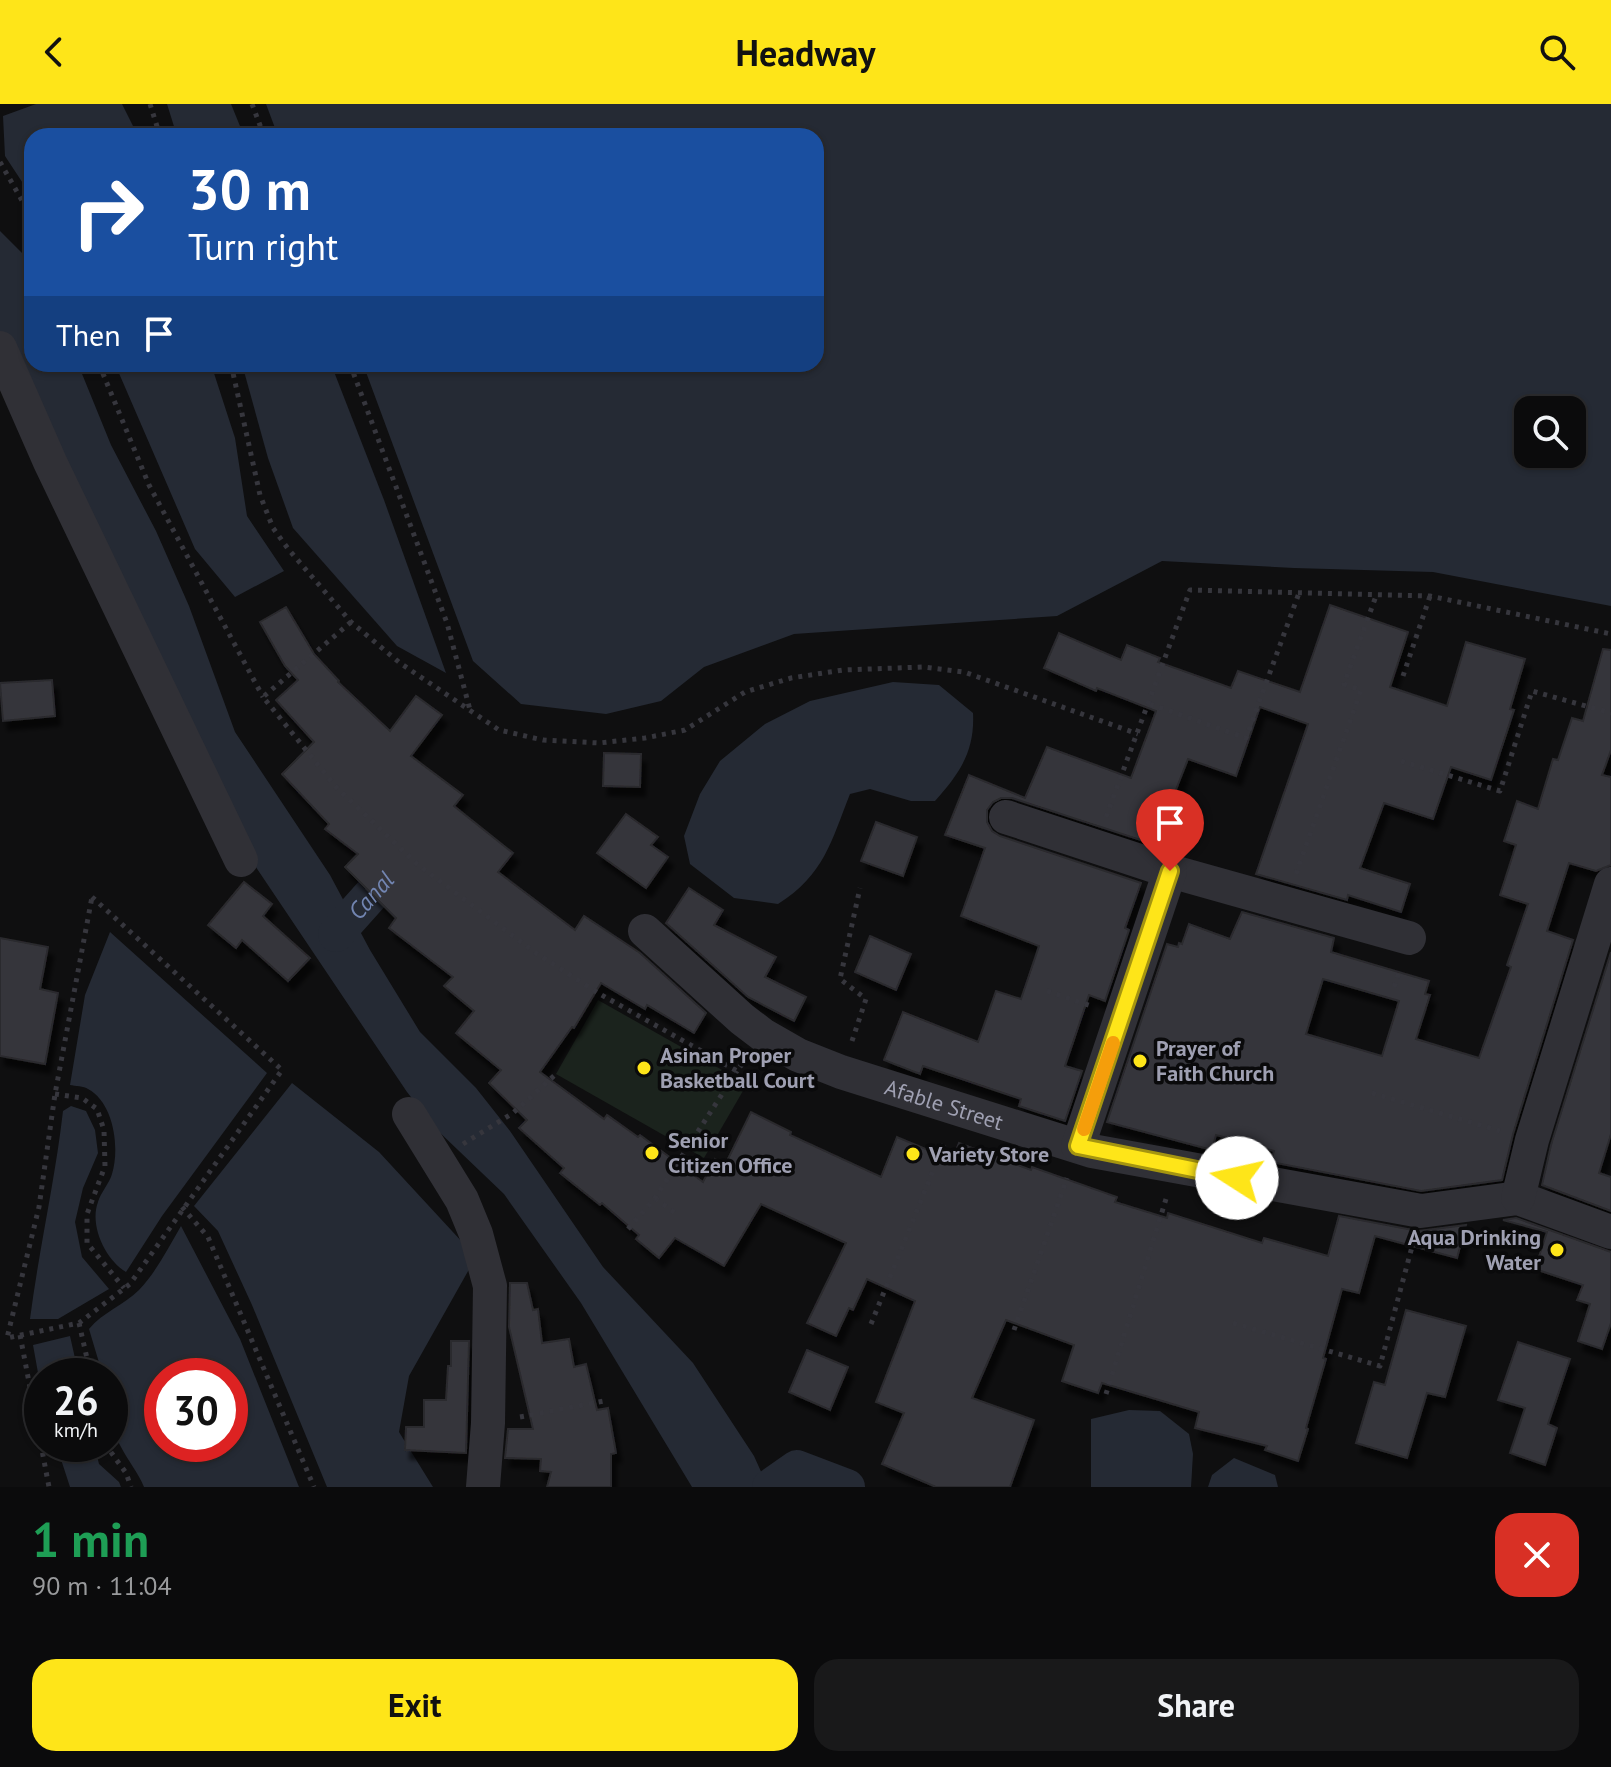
<!DOCTYPE html>
<html lang="en">
<head>
<meta charset="utf-8">
<style>
  :root { --surface:#0b0b0c; --page:#19191a; --text:#f1f3f6; --muted:#9a9b9d; --line:#2b2b2d; --accent:#fee519 }
  body { margin:0; font-family:"PT Sans",sans-serif; background:var(--page); color:var(--text); height:100vh; display:flex; flex-direction:column; font-size:30px; white-space:nowrap }
  * { box-sizing:border-box; margin:0 }
  p { font-size:26px; color:var(--muted) }
  .icon { flex:none; width:44px; height:44px; fill:none; stroke:currentColor; stroke-width:2; stroke-linecap:round; stroke-linejoin:round }
  .map { position:relative; height:1383px; overflow:hidden }
  .panel { display:flex; flex-direction:column; background:var(--surface); flex:1 }
  .panel>* { flex:none }
  .hud { position:absolute; left:24px; top:24px; width:800px; height:244px; border-radius:24px; box-shadow:0 2px 6px #0004,0 0 0 2px var(--line); background:#1a4fa0; color:#fff; overflow:hidden }
  .buttons { position:absolute; left:1514px; top:292px; display:grid; gap:16px }
  .buttons a { display:grid; place-items:center; width:72px; height:72px; border-radius:16px; background:var(--surface); box-shadow:0 2px 6px #0004,0 0 0 2px var(--line); font-size:40px }
  .speed { position:absolute; left:24px; top:1254px; display:flex; gap:16px; font-size:40px; font-weight:700; text-align:center }
  .speed>* { display:grid; place-content:center; width:104px; height:104px; border-radius:50%; background:var(--surface); box-shadow:0 2px 6px #0004,0 0 0 2px var(--line); line-height:1 }
  .speed small { font-size:20px; font-weight:400 }
  .speed .limit { border:12px solid #d22; background:#fff; color:#111 }
  .pin { position:absolute; display:grid; place-items:center; width:68px; height:68px; color:#fff; margin:-82px -34px; border-radius:50% 50% 50% 0; rotate:-45deg; box-shadow:0 0 8px #0007 }
  .pin .icon { rotate:45deg }
  .me { position:absolute; width:88px; margin:-44px; rotate:280deg; stroke-linejoin:round; filter:drop-shadow(0 0 6px #0008) }
  .turn { display:flex; align-items:center; gap:28px; height:168px; padding:0 32px; font-size:36px }
  .turn .icon { width:104px; height:104px; stroke-width:2.5 }
  .turn b { display:block; font-size:56px; line-height:68px }
  .then { display:flex; align-items:center; height:76px; padding:0 32px; background:#0003; gap:16px; font-size:30px }
  .round { display:grid; place-items:center; flex:none; width:84px; height:84px; border-radius:24px; background:var(--page) }
  .headline { display:flex; align-items:center; justify-content:space-between; height:136px; padding:0 32px }
  h1 { font-size:48px; font-weight:600; line-height:60px; color:#1e9e55 }
  .action { display:flex; gap:16px; margin-top:auto; padding:16px 32px }
  .action a { flex:1; height:92px; border-radius:24px; background:var(--accent); color:#111; font-size:32px; font-weight:600; line-height:92px; text-align:center }
  .action a+a { background:var(--page); color:var(--text) }
  header { display:flex; justify-content:space-between; align-items:center; height:104px; padding:0 32px; background:var(--accent); color:#111; font-size:36px; font-weight:600 }
  .map>svg:first-child { display:block }
  .park { fill:#1b231d }
  .water { fill:#252a34; fill-rule:evenodd }
  .lines { fill:none; stroke-linecap:round; stroke-linejoin:round }
  .canal { stroke:#252a34; stroke-width:36 }
  .building { fill:#36363b; stroke:#2a292d; stroke-width:2; fill-rule:evenodd; filter:url(#shadow) }
  .path { stroke:#36363d; stroke-width:5; stroke-dasharray:4 6; stroke-linecap:butt }
  .street { stroke:#303036; stroke-width:34 }
  .route-casing { stroke:#a59510; stroke-width:20 }
  .route { stroke:#fee519; stroke-width:14 }
  .slow { stroke:#f59e0b; stroke-width:14 }
  .poi-dot { fill:#fee519; stroke:#0a0a0b; stroke-width:3 }
  .labels { text-anchor:middle; dominant-baseline:central; stroke-width:7; stroke-linejoin:round; paint-order:stroke }
  .poi-label { font-size:22px; font-weight:bold; fill:#9fa0b2; stroke:#0a0a0b; text-anchor:start }
  .street-label { font-size:22px; fill:#9fa0b2; stroke:#0a0a0b }
  .water-label { font-size:24px; font-style:italic; fill:#7285b1; stroke:#0a0a0b }
</style>
</head>
<body>
<header><svg class="icon" aria-label="back" viewBox="0 0 24 24"><path d="M15 5l-7 7 7 7"/></svg>Headway<svg class="icon" aria-label="search" viewBox="0 0 24 24"><circle cx="10" cy="10" r="6"/><path d="M15 15l6 6"/></svg></header>
<div class="map">
<svg width="1611" height="1383" viewBox="0 0 1611 1383">
  <defs>
    <filter id="shadow"><feDropShadow dx="5" dy="9" stdDeviation="2" flood-color="#0009"/></filter>
  </defs>
  <rect width="100%" height="100%" fill="#0f0f10"/>
  <path class="park" d="M598 896 747 980 704 1054 556 970Z"/>
  <g class="water">
    <path d="M36 0H122L138 32H32V93L5 52 3 12Z"/>
    <path d="M167 0H231L244 32H177Z"/>
    <path d="M266 0H1611V502L1433 468 1294 464 1162 457 1057 512 794 530 704 563 661 597 606 610 521 600 473 557 363 260H816V32H278ZM1528 306H1572V350H1528Z"/>
    <path d="M0 127 32 159V260H78L111 341 156 427 189 502 235 628 330 771 370 846 420 928 476 984 510 1027 603 1163 693 1259 754 1352 768 1383H692L581 1199 504 1090 436 1025 407 988 237 735 0 280Z"/>
    <path d="M115 260H211L235 334 247 412 284 467 235 493 195 445Z"/>
    <path d="M242 260H331L384 396 446 569 397 542 293 424 268 354Z"/>
    <path d="M893 578 939 581 973 609C975 647 960 669 935 697H911L870 685 850 690C831 738 824 771 778 800L734 794 690 760 684 732 700 690 720 657 765 620 810 597Z"/>
    <path d="M110 828 267 969 162 1112 126 1168C106 1156 89 1122 98 1098 101 1088 109 1080 112 1070 120 1044 114 999 88 985 84 982 75 982 70 981L85 891Z"/>
    <path d="M292 979 379 1048 476 1153 409 1272 399 1328 433 1383H327L252 1201 218 1127 194 1102Z"/>
    <path d="M71 1002 86 1007 95 1026 98 1049 83 1084 75 1118 82 1153 109 1185 58 1215H30C39 1145 55 1077 63 1007Z"/>
    <path d="M181 1122 240 1235 299 1383H144C138 1368 128 1357 121 1343 110 1323 110 1295 110 1272H103L89 1225C103 1208 124 1201 139 1186 157 1167 168 1144 181 1122ZM162 1272H230V1340H162Z"/>
    <path d="M70 1232 79 1272H42V1291L33 1241Z"/>
    <path d="M1129 1306 1160 1307 1189 1330 1193 1350 1191 1383H1091V1315Z"/>
    <path d="M56 1340H94L99 1360 119 1378 121 1383H70Z"/>
    <path d="M1234 1354 1275 1371 1278 1383H1208L1212 1371Z"/>
  </g>
  <g class="lines">
    <g class="canal">
      <path id="s1" d="M336 830 403 755"/>
      <path d="M770 1383 797 1364 847 1383"/>
    </g>
  </g>
  <g class="building">
    <path d="M1330 501 1408 528 1390 583 1447 602 1466 538 1525 555 1510 605 1514 606 1491 676 1451 663 1433 715 1384 699 1360 764 1410 780 1401 808 1348 791 1347 796 1256 770 1308 620 1260 603 1236 672 1188 655 1161 724 1165 725 1159 742 1012 694H1001L993 698 987 706V718L992 727 1000 732 1141 779 1125 824 1129 826 1105 897 1089 891 1065 962 1082 967 1065 1017 1019 1002 1021 995 923 962 920 970 884 956 903 908 978 938 996 887 1021 895 1039 842 961 812 985 744 945 731 969 671 1025 694 1047 643 1131 674 1156 607 1097 584 1096 587 1044 564 1059 529 1121 556 1127 541 1160 554 1158 558 1231 584 1238 567 1300 588Z"/>
    <path d="M286 503 314 550 339 577 338 578 390 627 416 592 442 611 411 652 463 691 454 702 513 749 498 768 575 826 584 812 640 849 706 909 694 929 647 901 645 905 601 879 574 924 572 923 540 968 604 1015 607 1011 638 1033 640 1031 703 1078 715 1055 725 1061 751 1008 791 1028 790 1031 881 1073 897 1033 952 1056 959 1039 1031 1066 1032 1063 1117 1093 1115 1098 1167 1114 1168 1109 1262 1139 1264 1134 1328 1152 1339 1112 1418 1127 1466 1121 1457 1154 1375 1132 1359 1189 1342 1185 1323 1254 1326 1255 1306 1324 1308 1325 1298 1357 1265 1346 1267 1342 1195 1324 1199 1308 1102 1279 1098 1289 1062 1277 1074 1241 1006 1216 972 1294 1034 1316 1010 1383H936L882 1360 904 1309 876 1298 915 1197 867 1175 853 1206 849 1204 836 1232 807 1219 846 1139 761 1100 724 1162 675 1134 659 1154 636 1135 639 1131 602 1099 600 1101 560 1069 564 1064 519 1024 527 1016 489 979 501 966 456 929 474 907 444 882 453 873 389 824 396 814 345 763 358 750 325 725 329 720 282 670 314 638 276 596 298 576 285 562 260 518Z"/>
    <path d="M1603 545 1611 546V646L1602 671 1611 673V761L1596 767 1569 759 1547 827 1573 836 1513 1030 1502 1076 1421 1087 1271 1058 1274 1047 1216 1031 1212 1046 1107 1018 1167 840 1178 843 1179 839 1182 840 1189 820 1230 835 1242 808 1334 834 1331 848 1429 877 1425 890 1430 891 1416 935 1479 954 1511 863 1507 861 1528 800 1500 791 1516 741 1504 737 1517 697 1538 705 1553 655 1558 656 1572 614 1583 617ZM1323 875 1399 897 1382 952 1306 930Z"/>
    <path d="M52 576 55 612 3 617 0 579Z"/>
    <path d="M604 649 641 650 640 683 603 682Z"/>
    <path d="M626 710 658 733 651 741 668 753 646 784 597 749Z"/>
    <path d="M876 718 917 733 903 772 861 757Z"/>
    <path d="M244 778 272 800 263 812 310 854 288 877 242 836 236 844 208 821Z"/>
    <path d="M689 784 723 806 714 821 776 853 765 873 806 893 794 917 748 893 666 819Z"/>
    <path d="M870 832 911 850 896 886 855 868Z"/>
    <path d="M0 834 48 843 40 885 58 889 45 960 0 952Z"/>
    <path d="M1611 848V1030L1599 1069 1611 1073V1107L1542 1081 1551 1041Z"/>
    <path d="M1516 1114 1611 1148V1219L1602 1245 1578 1237 1590 1200 1577 1196 1583 1181 1535 1165 1547 1128 1503 1116Z"/>
    <path d="M510 1179H527L533 1206 538 1205 542 1239 569 1235 574 1263 586 1260 597 1306 608 1304 616 1349 611 1350V1383H547L551 1368 540 1367 541 1355 505 1354 508 1325H533L509 1223Z"/>
    <path d="M1406 1206 1466 1222 1445 1293 1427 1289 1407 1354 1356 1339 1374 1278 1385 1281Z"/>
    <path d="M451 1237H469L466 1349 405 1346 406 1323H424V1296H446L448 1262H451Z"/>
    <path d="M1518 1238 1570 1255 1548 1320 1557 1324 1545 1361 1510 1349 1525 1304 1498 1296Z"/>
    <path d="M807 1246 848 1263 830 1306 789 1288Z"/>
  </g>
  <g class="lines">
    <g class="path">
      <path d="M150 0 160 32"/>
      <path d="M252 0 264 32"/>
      <path d="M0 58 32 114"/>
      <path d="M99 260 149 381 263 593"/>
      <path d="M231 260 260 391 273 424 289 446 351 518 400 559 499 626 543 636 599 639 645 634 685 626 745 588 791 574 843 566 923 563 964 568 1138 630"/>
      <path d="M350 260 447 519 470 606"/>
      <path d="M351 518 263 593 336 683 417 760 536 849 598 889 737 967 745 956"/>
      <path d="M1403 572 1430 492"/>
      <path d="M1150 600 1246 634 1299 489"/>
      <path d="M1401 657 1500 687 1532 587 1611 609"/>
      <path d="M1106 713 1190 486 1430 492 1611 530"/>
      <path d="M1296 770 1361 586 1344 580 1376 492"/>
      <path d="M92 793 282 966 130 1180 79 1219 7 1234 39 1103 55 990Z"/>
      <path d="M1394 883 1400 866"/>
      <path d="M1047 887 1091 902"/>
      <path d="M852 937 866 895 840 875 860 784"/>
      <path d="M1372 989 1500 1027"/>
      <path d="M55 990 82 994 97 1005 104 1026 105 1062 87 1110V1139L124 1184"/>
      <path d="M463 1040 513 1009 556 970"/>
      <path d="M655 1094 679 1112"/>
      <path d="M182 1103 208 1133 314 1383"/>
      <path d="M628 1125 655 1094 737 967"/>
      <path d="M79 1219 91 1272"/>
      <path d="M1233 1219 1380 1262 1413 1139"/>
      <path d="M871 1220 946 1035"/>
      <path d="M1014 1226 1067 1074"/>
      <path d="M20 1231 49 1383"/>
      <path d="M1106 1290 1166 1095"/>
      <path d="M520 1313 604 1297"/>
      <path d="M105 1340 126 1369 131 1383"/>
    </g>
    <g class="street">
      <path d="M0 244 50 358 241 756"/>
      <path d="M1006 713 1170 767 1409 834"/>
      <path id="s2" d="M645 827 742 915 763 931 798 951 841 968 1092 1047 1421 1107 1518 1094 1611 1128"/>
      <path d="M409 1010 462 1096 476 1130 490 1182 488 1319 483 1383"/>
      <path d="M1078 1042 1170 767"/>
      <path d="M1518 1094 1532 1036 1611 780"/>
    </g>
  </g>
  <g class="lines">
    <g class="route-casing">
      <path id="route" d="M1170 767 1078 1042 1237 1074"/>
    </g>
    <use href="#route" class="route"/>
    <path class="slow" d="M1084 1025 1113 939"/>
  </g>
  <g class="poi-dot">
    <circle cx="1140" cy="957" r="8"/>
    <circle cx="644" cy="964" r="8"/>
    <circle cx="652" cy="1049" r="8"/>
    <circle cx="913" cy="1050" r="8"/>
    <circle cx="1557" cy="1146" r="8"/>
  </g>
  <g class="labels">
    <g class="poi-label">
      <text x="1156" y="944">Prayer of<tspan x="1156" dy="25">Faith Church</tspan></text>
      <text x="660" y="951">Asinan Proper<tspan x="660" dy="25">Basketball Court</tspan></text>
      <text x="668" y="1036">Senior<tspan x="668" dy="25">Citizen Office</tspan></text>
      <text x="929" y="1050">Variety Store</text>
      <text x="1541" y="1133" text-anchor="end">Aqua Drinking<tspan x="1541" dy="25">Water</tspan></text>
    </g>
    <g class="street-label">
      <text stroke="none"><textPath href="#s2" startOffset="352">Afable Street</textPath></text>
    </g>
    <g class="water-label">
      <text stroke="none"><textPath href="#s1" startOffset="52">Canal</textPath></text>
    </g>
  </g>
</svg>
<div class="buttons">
<a><svg class="icon" aria-label="search" viewBox="0 0 24 24"><circle cx="10" cy="10" r="6"/><path d="M15 15l6 6"/></svg></a>
</div>
<div class="speed"><div>26<small>km/h</small></div><div class="limit">30</div></div>
<div class="pin" style="left:1170px;top:767px;background:#d93025"><svg class="icon" aria-label="arrive" viewBox="0 0 24 24"><path d="M6 21V4h12l-3 4 3 4H6"/></svg></div>
<svg class="me" style="left:1237px;top:1074px" viewBox="-20 -20 40 40"><circle r="19" fill="#fff"/><path d="M0-13L10 11 0 6-10 11z" fill="#fee519"/></svg>
<div class="hud">
<div class="turn"><svg class="icon" aria-label="right" viewBox="0 0 24 24"><path d="M7 20v-9h11M14 6l5 5-5 5"/></svg><div><b>30 m</b>Turn right</div></div>
<div class="then">Then<svg class="icon" aria-label="arrive" viewBox="0 0 24 24"><path d="M6 21V4h12l-3 4 3 4H6"/></svg></div>
</div>
</div>
<section class="panel">
<div class="headline"><div><h1>1 min</h1><p>90 m · 11:04</p></div><a class="round" style="background:#d93025;color:#fff"><svg class="icon" aria-label="close" viewBox="0 0 24 24"><path d="M6 6l12 12M18 6L6 18"/></svg></a></div>
<div class="action"><a>Exit</a><a>Share</a></div>
</section>
</body>
</html>
